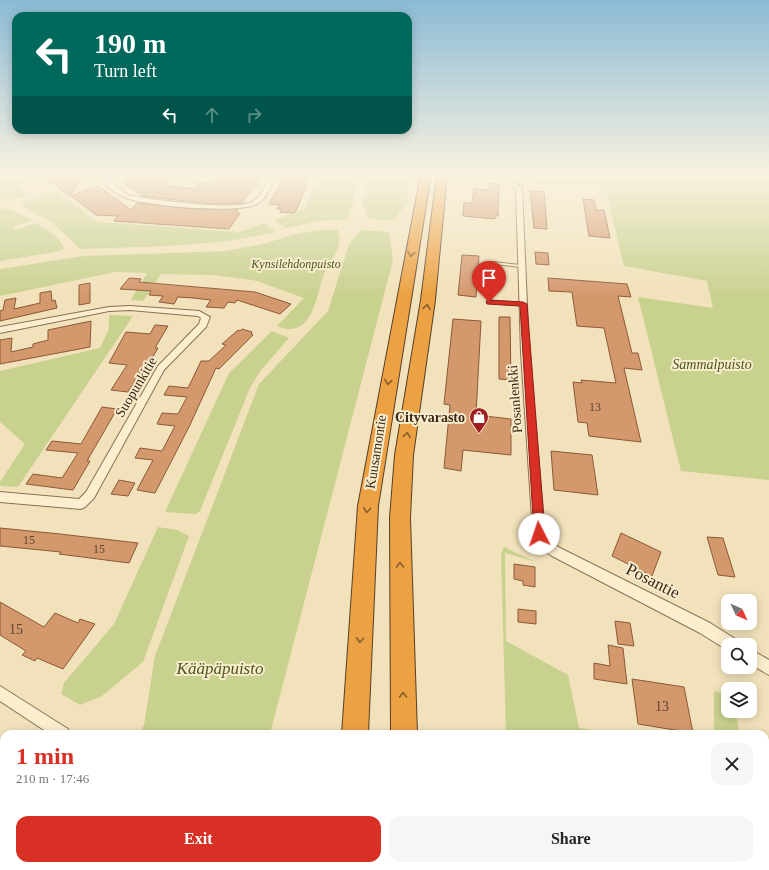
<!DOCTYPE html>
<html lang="en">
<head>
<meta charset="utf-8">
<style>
  :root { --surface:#fff; --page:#f6f6f6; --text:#222; --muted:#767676; --accent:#d93025 }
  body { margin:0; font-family:Georgia,serif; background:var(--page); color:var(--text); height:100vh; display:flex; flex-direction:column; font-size:15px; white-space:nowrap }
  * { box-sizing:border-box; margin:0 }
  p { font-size:13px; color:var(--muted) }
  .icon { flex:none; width:22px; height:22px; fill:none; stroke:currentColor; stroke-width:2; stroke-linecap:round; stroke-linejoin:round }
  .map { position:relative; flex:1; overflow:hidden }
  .sheet { position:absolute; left:0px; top:730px; width:769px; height:140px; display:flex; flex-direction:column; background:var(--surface); border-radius:12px 12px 0 0; box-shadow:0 2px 10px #0003 }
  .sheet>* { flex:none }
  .top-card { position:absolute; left:12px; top:12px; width:400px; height:122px; border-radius:12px; box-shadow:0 2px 10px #0003; background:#00695c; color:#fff; overflow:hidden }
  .needle { width:26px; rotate:134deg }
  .controls { position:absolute; left:721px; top:594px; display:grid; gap:8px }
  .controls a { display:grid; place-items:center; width:36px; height:36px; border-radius:8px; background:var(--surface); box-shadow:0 2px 10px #0003; font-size:20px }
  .pin { position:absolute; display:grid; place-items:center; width:34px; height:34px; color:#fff; margin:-41px -17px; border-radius:50% 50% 50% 0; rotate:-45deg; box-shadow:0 0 4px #0007 }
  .pin .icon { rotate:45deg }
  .me { position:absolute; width:44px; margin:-22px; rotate:356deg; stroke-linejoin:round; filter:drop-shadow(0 0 3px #0008) }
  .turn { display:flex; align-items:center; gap:14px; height:84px; padding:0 16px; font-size:18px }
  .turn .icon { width:52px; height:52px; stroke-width:2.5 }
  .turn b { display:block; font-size:28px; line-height:34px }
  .lanes { display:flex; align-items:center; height:38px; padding:0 16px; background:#0003; justify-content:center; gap:20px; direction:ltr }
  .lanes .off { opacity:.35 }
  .round { display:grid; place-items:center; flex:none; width:42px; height:42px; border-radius:12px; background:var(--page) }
  .head { display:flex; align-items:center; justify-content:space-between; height:68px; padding:0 16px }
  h1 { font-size:24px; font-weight:700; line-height:30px; color:var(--accent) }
  .button { display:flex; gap:8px; margin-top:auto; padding:8px 16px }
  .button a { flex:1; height:46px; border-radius:12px; background:var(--accent); color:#fff; font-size:16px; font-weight:700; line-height:46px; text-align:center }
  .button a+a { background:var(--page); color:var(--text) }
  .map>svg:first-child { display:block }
  .green { fill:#c9d18f }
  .building { fill:#d4986d; stroke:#8c5937 }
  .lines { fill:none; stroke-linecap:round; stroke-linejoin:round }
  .lane-casing { stroke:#8b7153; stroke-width:2 }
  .street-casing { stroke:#8b7153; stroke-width:2 }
  .highway-casing { stroke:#583f29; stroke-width:2 }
  .lane { fill:#fcefcf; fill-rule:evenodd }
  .street { fill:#fcefcf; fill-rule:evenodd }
  .highway { fill:#eca142; fill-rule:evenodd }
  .oneway { stroke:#895f2c }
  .route { fill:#d93025; stroke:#8d1f18 }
  .labels { text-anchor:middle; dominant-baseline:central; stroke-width:4; stroke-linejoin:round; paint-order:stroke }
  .far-park-label { font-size:12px; font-style:italic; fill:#49571e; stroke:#f9eccc }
  .number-label { font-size:12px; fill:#5f452f }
  .park-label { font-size:14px; font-style:italic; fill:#49571e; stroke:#f9eccc }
  .street-label { font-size:14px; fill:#38291a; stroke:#f9eccc }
  .poi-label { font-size:14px; font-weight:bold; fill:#38291a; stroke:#f9eccc; text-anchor:end }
  .near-number-label { font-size:14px; fill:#5f452f }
  .near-street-label { font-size:17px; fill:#38291a; stroke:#f9eccc }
  .near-park-label { font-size:17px; font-style:italic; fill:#49571e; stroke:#f9eccc }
</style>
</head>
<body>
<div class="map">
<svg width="769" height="870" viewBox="0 0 769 870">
  <rect width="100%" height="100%" fill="#f2e2bb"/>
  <g class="green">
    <path d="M0 174H49V175L17 186 29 196 9 200 0 197Z"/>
    <path d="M159 174H214V180L261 183 259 187C234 185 180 187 159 174Z"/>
    <path d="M319 174H352C359 191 353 203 348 219L318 221 289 228H285L274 220 305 209Z"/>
    <path d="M362 174H412L407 202 394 220 369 219 362 204 367 190Z"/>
    <path d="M462 174H505L503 181 461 179Z"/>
    <path d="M527 174H766L769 179V480L681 471 638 297 713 308 707 281 624 266 605 187 526 183Z"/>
    <path d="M55 191 98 222 239 232 265 223 274 231 272 233C207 247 146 246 80 249L53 223 21 205 25 201Z"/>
    <path d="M7 208 33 220 13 227 14 230 36 223C46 229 61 237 64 249L61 251 0 261V210Z"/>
    <path d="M318 230H338C344 248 332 257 325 272 317 289 315 330 289 329 285 329 280 327 277 326L304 298 257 281 214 275 161 274 143 301 131 300 147 273 115 272 0 296V269L83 256 225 251 264 244 292 235Z"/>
    <path d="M361 230 389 232 393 260 270 734H140L144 725 155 656 259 384 328 311 349 244Z"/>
    <path d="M109 315 133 316 18 487 0 486V482L25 444 0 422V371L100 348 109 329Z"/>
    <path d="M272 331 289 338 261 370 250 388 200 511 196 514 165 512 229 373Z"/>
    <path d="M158 527 177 530 189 536 143 662 102 696 80 705 61 694 64 683 114 624Z"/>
    <path d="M504 547 536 562 505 553 506 641 568 675 579 728 621 734H506L501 555Z"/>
    <path d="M714 691 728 695V711H735L740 734H714Z"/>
    <path d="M516 866H591V870H517Z"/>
  </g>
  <g class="building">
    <path d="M72 174H83L70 196 48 180 62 176 68 180Z"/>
    <path d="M122 174H161L168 180V186L196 189 200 183 212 184 219 176 260 178 242 203 212 204 143 196 123 182 130 179Z"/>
    <path d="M286 174H311L296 211 293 213 280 212 282 209H277L279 205 269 204Z"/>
    <path d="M489 183 499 184 498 216H495V219L463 216 464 203H472L474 189 488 190Z"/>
    <path d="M98 186 131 210 137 203 192 209H238L236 213H240L229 229 114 221 118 216 96 215 71 196Z"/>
    <path d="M530 191 544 192 547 229 534 228Z"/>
    <path d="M583 199 594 200 596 210H604L610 238 589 236Z"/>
    <path d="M535 252 548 253 549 265 536 264Z"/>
    <path d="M462 255 479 256 476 297 458 295Z"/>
    <path d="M129 278 141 279 139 282 255 292 291 304 280 314 237 300 235 303 228 302 224 308 206 307 211 300 193 298 178 297 174 304 159 302 163 296 149 295 151 291 120 289Z"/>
    <path d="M548 278 627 284 631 297 618 296 632 353H638L642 370 624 368 641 442 589 436 587 423 578 422 573 382 582 383 581 380 616 383 604 328 577 326 572 292 549 291Z"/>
    <path d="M90 283V303L79 305V285Z"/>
    <path d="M51 291 52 301 55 300 57 308 0 321V311L3 310 5 300 16 298 14 309 40 303V293Z"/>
    <path d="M499 317H510L511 380 499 379Z"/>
    <path d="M453 319 481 321 476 415 511 419V455L463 450 461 471 444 468 450 405 444 404Z"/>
    <path d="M91 321 90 347 0 364V340L12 338 11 352 33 347V344L48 340V330Z"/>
    <path d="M155 325 168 326 155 348H158L148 365 145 364 128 392 111 390 127 365 109 363 126 332 150 334Z"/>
    <path d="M242 329 252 332 251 334 253 335 219 369 216 368 189 427 155 493 137 490 153 460 135 458 140 448 162 451 175 426 157 424 162 413 178 414 187 397 164 395 169 386 188 388 201 361H209L226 345 222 344 238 330 240 331Z"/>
    <path d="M102 407 117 409 87 461H90L73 490 26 484 33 474 62 478 78 453 46 450 52 441 81 444Z"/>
    <path d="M551 451 592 455 598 495 554 490Z"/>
    <path d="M119 480 135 483 128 496 111 494Z"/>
    <path d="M0 528 60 534 138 543 129 563 59 554 61 552 0 546Z"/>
    <path d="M621 533 661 552 652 576 612 556Z"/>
    <path d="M707 537 723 538 735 577 718 575Z"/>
    <path d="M514 564 535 567V587L523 585V581L514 579Z"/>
    <path d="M0 602 44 627 55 613 78 623 80 619 95 624 63 669 37 658 35 661 22 655 26 651 0 635Z"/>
    <path d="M518 609 536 611V624L518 622Z"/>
    <path d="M615 621 630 623 634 646 618 644Z"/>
    <path d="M608 645 623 648 627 684 594 679V663L610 666Z"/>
    <path d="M632 679 684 687 693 733 638 724Z"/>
  </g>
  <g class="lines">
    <g class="lane-casing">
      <path id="lane" d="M492 262 521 265 523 266 521 267 495 264 491 301 523 303H524V305L488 303 487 302Z"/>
    </g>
    <g class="street-casing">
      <g id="street">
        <path d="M94 174H101L128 195 133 196C155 200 234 211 252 202 262 197 266 183 271 174H277C272 183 267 199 257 204 238 214 146 206 126 198 117 195 101 181 94 174Z"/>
        <path d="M514 183 522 188 529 352 545 533 550 541 560 548 710 623 737 640 739 645H728L727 650 700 633 552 556C543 550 538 544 533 534L521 352 516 189 511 185Z"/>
        <path d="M130 306 199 311 210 317 206 327 164 370 94 498 85 507 81 509 0 502V492L79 499 86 492 158 366 199 324 201 318 198 316 130 310 109 311 0 333V327L109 307Z"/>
        <path d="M750 649 769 660V675L750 664Z"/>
        <path d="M0 686 68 729 70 734H50L0 701Z"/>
        <path d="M4 783V801L0 803V785Z"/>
        <path d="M66 866H83L82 870H65Z"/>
      </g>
    </g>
    <g class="highway-casing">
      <g id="highway">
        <path d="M421 174H431L378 506 368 734H342L358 506Z"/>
        <path d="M437 174H447L435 300 413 455 410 518 417 734H391L390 518 395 455 421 300Z"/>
        <path d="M332 866H362L361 870H331Z"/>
        <rect x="391" y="866" width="30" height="4"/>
      </g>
    </g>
    <use href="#lane" class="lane"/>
    <use href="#street" class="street"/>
    <use href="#highway" class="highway"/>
  </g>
  <defs><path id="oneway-chevron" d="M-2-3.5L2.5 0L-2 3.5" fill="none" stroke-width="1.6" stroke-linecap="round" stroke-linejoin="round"/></defs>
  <g class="oneway">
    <use href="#oneway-chevron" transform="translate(411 254) rotate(100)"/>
    <use href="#oneway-chevron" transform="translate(427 307) rotate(-81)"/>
    <use href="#oneway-chevron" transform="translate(388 382) rotate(100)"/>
    <use href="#oneway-chevron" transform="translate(407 435) rotate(-81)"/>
    <use href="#oneway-chevron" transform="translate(367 510) rotate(95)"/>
    <use href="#oneway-chevron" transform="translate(400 565) rotate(-91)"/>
    <use href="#oneway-chevron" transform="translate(360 640) rotate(93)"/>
    <use href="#oneway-chevron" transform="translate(403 695) rotate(-91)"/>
  </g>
  <linearGradient id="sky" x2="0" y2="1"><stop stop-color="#8bbad5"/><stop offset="0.59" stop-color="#f9f2e0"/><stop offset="1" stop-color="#f9f2e0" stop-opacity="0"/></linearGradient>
  <rect width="769" height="296" fill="url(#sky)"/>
  <path class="route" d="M489 300 523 302 527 304 545 534 543 537 539 539 536 537 534 534 520 306 487 304 486 302Z"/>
  <defs>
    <g id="shop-pin" transform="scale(1)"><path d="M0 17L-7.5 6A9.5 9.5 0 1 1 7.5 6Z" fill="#a01e1e" stroke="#f9eccc"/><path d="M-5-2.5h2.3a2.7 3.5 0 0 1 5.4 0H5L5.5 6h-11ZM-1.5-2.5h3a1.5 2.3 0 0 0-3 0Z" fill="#fff"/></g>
  </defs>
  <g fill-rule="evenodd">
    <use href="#shop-pin" x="479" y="417"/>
  </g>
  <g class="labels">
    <g class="far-park-label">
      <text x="296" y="264">Kynsilehdonpuisto</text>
    </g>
    <g class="number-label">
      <text x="595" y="407">13</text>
      <text x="29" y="540">15</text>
      <text x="99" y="549">15</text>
    </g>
    <g class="park-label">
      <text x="712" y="364">Sammalpuisto</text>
    </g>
    <g class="street-label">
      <text transform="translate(136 387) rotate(-59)">Suopunkitie</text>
      <text transform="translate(515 399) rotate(-94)">Posanlenkki</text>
      <text transform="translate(376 452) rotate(-81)">Kuusamontie</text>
    </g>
    <g class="poi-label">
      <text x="465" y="417">Cityvarasto</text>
    </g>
    <g class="near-number-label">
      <text x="16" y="629">15</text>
      <text x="662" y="706">13</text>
    </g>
    <g class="near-street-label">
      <text transform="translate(653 581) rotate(27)">Posantie</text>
    </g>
    <g class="near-park-label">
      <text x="220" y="668">Kääpäpuisto</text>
    </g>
  </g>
</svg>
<div class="controls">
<a><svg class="needle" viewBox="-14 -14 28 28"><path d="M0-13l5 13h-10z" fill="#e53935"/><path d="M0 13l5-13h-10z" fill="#767676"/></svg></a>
<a><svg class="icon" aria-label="search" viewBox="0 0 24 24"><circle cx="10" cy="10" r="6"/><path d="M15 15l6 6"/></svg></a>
<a><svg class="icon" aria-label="layers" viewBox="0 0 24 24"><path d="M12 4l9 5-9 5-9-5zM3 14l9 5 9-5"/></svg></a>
</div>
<div class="pin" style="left:489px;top:302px;background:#d93025"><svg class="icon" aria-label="arrive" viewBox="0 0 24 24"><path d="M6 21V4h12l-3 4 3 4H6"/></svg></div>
<svg class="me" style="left:539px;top:534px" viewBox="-20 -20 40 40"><circle r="19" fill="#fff"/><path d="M0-13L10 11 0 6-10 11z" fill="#d93025"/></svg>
<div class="top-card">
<div class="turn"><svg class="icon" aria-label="left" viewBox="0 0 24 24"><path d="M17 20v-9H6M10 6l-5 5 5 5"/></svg><div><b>190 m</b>Turn left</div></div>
<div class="lanes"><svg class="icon" aria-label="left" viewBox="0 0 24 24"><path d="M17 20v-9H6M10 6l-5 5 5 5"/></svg><svg class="icon off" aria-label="ahead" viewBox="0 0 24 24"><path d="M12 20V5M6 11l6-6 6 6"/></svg><svg class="icon off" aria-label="right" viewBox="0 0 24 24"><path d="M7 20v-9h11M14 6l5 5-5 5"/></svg></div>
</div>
<section class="sheet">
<div class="head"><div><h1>1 min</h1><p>210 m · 17:46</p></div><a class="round"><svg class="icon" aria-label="close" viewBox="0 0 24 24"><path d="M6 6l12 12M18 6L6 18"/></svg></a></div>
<div class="button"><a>Exit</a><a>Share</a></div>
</section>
</div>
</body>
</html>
